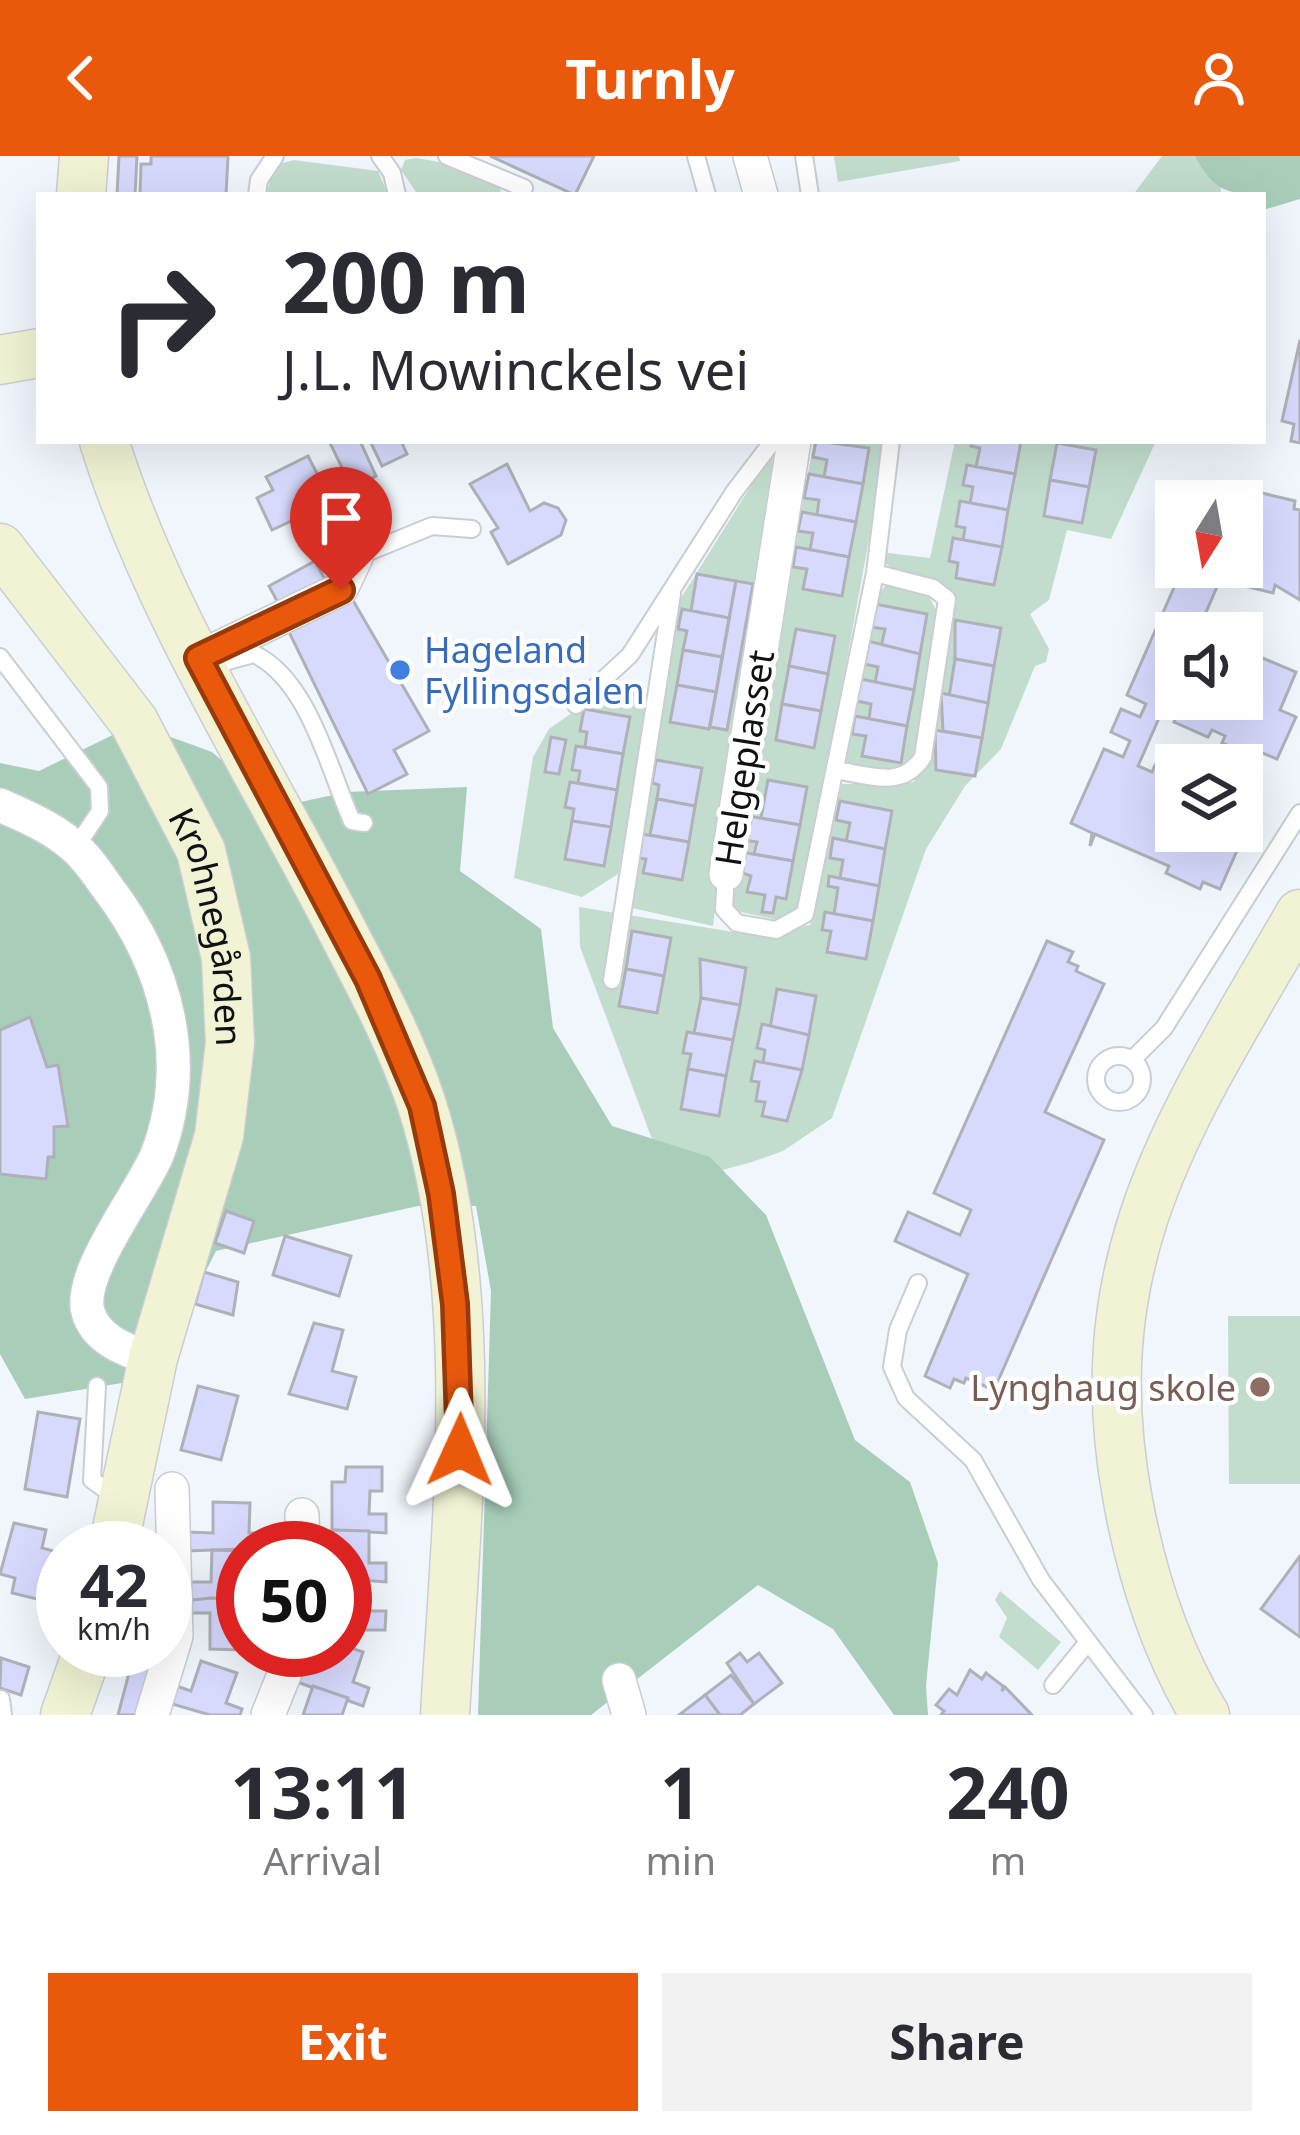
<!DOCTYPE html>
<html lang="en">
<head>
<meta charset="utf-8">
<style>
  :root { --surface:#fff; --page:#f2f2f3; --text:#2b2b33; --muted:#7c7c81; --accent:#ea580c }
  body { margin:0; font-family:"Noto Sans",sans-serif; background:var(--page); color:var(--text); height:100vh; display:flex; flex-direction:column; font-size:45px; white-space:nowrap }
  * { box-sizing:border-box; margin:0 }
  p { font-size:39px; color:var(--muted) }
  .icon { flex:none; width:66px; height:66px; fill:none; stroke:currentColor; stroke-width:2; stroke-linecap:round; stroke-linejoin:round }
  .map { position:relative; height:1559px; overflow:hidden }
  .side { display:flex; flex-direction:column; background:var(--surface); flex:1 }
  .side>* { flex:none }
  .guide { position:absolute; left:36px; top:36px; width:1230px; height:252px; border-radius:0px; box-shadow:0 12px 48px #0002; background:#fff; color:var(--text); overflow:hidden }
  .needle { width:78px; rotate:191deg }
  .buttons { position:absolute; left:1155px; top:324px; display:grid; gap:24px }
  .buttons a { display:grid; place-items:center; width:108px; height:108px; border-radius:0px; background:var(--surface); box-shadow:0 12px 48px #0002; font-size:60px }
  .speed { position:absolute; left:36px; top:1365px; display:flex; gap:24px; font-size:60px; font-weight:700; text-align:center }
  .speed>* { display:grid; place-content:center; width:156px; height:156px; border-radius:50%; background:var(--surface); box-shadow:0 12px 48px #0002; line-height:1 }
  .speed small { font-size:30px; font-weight:400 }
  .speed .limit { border:18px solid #d22; background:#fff; color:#111 }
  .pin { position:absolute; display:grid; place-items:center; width:102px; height:102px; color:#fff; margin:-123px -51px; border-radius:50% 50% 50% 0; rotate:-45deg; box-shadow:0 0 12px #0007 }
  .pin .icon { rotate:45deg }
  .me { position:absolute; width:132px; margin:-66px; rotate:1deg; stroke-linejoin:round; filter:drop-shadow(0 0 9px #0008) }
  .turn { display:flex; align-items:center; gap:42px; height:252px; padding:0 48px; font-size:54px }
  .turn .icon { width:156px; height:156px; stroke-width:2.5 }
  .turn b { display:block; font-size:84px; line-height:102px }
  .eta { display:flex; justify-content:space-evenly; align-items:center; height:204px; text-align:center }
  .eta b { font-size:72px; font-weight:700; line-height:84px }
  .action { display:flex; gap:24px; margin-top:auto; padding:24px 48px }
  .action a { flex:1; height:138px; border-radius:0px; background:var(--accent); color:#fff; font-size:48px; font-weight:700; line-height:138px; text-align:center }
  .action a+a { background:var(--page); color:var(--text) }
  header { display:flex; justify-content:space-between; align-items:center; height:156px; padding:0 48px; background:var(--accent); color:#fff; font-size:54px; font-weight:700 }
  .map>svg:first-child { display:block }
  .green { fill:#c2ddce }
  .forest { fill:#a8ceba }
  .building { fill:#d7dafd; stroke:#b0b1b8; stroke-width:3 }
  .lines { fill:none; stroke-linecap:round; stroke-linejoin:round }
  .lane-casing { stroke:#cacdd4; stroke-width:20 }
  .street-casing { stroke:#cacdd4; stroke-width:36 }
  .secondary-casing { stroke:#cacdd4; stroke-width:51 }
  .lane { stroke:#fff; stroke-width:16 }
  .street { stroke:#fff; stroke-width:33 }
  .secondary { stroke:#f1f3d4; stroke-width:48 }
  .route-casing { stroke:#983908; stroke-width:30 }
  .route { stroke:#ea580c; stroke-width:21 }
  .shop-dot { fill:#3f7fe0; stroke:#fff; stroke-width:4.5 }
  .education-dot { fill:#8d6e63; stroke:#fff; stroke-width:4.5 }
  .labels { text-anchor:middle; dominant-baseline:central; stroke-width:9; stroke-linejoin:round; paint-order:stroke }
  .shop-label { font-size:36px; fill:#366cbe; stroke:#fff; text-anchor:start }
  .street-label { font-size:36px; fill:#0f1113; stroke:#fff }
  .education-label { font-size:36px; fill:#785e54; stroke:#fff; text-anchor:end }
</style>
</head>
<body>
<header><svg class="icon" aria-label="back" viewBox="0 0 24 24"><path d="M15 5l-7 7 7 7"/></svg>Turnly<svg class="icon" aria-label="person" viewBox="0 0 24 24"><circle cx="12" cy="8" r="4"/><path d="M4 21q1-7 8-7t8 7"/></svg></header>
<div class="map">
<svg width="1300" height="1559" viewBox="0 0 1300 1559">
  <rect width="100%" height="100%" fill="#f1f5fc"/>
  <g class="green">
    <path d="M834 0H959L960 5 838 26Z"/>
    <path d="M1162 0H1219L1221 39H1133Z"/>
    <path d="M416 2 451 8 495 25 503 39H418L401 14 405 4Z"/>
    <path d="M294 4 378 15 388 39H266L275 9Z"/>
    <path d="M814 285H879L885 296 803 743 793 756 778 764 736 755 730 744Z"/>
    <path d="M955 285H1156L1111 383 1067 374 1049 444 1030 458 1049 493 1046 506 1035 510 1001 593 965 630 926 693 832 962 783 995 752 1006 711 1017 664 1015 580 791 579 751 746 778 810 769 842 628 914 626 957 443C937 418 903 426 882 404L883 376 888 378V397L930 402Z"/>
    <path d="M774 293 713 770 632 752 679 445Z"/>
    <path d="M896 429 928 438 942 466 914 598C895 624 869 612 840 608L874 443 885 430Z"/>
    <path d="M609 531 651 538 618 718 582 741 514 722 533 601 549 573Z"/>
    <path d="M1228 1160H1300V1328H1229Z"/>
    <path d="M1000 1435 1061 1486 1038 1514 999 1481 1007 1462 995 1444Z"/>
  </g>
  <g class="forest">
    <path d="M1195 0H1300V43L1263 54V39C1227 39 1212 33 1195 0Z"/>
    <path d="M135 568 212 596 277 651 347 636 467 631 460 715 541 773 553 872 612 970 710 1001 766 1059 855 1284 910 1326 938 1407 926 1530 928 1559H894L833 1473 758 1429 591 1559H478L491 1135 476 1050H418L216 1095 152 1222 25 1243 0 1198V607L39 615Z"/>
  </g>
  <g class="building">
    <path d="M119 0H137L135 39H117Z"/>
    <path d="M151 0H228L226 39 140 38 141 8H151Z"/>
    <path d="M490 0H594L575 39Z"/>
    <path d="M1300 184V287L1291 285 1294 268 1282 265Z"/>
    <path d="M329 285H360L376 320 352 332Z"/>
    <path d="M370 285H401L407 298 382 310Z"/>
    <path d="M816 285 869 292 863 328 824 321 827 304 813 301Z"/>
    <path d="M972 285H1021L1015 318 976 311 980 292 971 290Z"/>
    <path d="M1057 287 1096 294 1089 331 1050 324Z"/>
    <path d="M308 300 327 337 337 332 345 349 335 354 338 360 309 374 302 360 272 374 257 342 273 334 266 321Z"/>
    <path d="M507 308 530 355 544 347 558 352 566 364 561 379 508 408 491 376 498 372 470 328Z"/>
    <path d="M967 309 1015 318 1008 354 970 347 973 331 963 329Z"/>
    <path d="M809 318 863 328 856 366 817 359 819 344 804 342Z"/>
    <path d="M1050 324 1089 331 1082 367 1044 360Z"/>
    <path d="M1205 331 1256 343 1258 336 1295 345 1294 353 1300 354V444L1275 429 1273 437 1236 428 1238 420 1223 417 1197 477H1176V543H1242V493L1248 495 1245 502 1257 507 1260 501 1296 516 1280 554 1296 561 1277 603 1260 596 1257 602 1222 587 1225 580 1212 574 1208 581 1174 566 1177 559 1163 553 1138 610 1152 616 1155 609 1176 619V675H1226L1222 683 1239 690 1220 733 1203 726 1200 733 1166 717 1169 710 1095 678 1090 690 1092 677 1071 667 1104 593 1123 601 1130 585 1111 576 1121 553 1140 561 1146 548 1127 539 1183 411H1242V345H1202Z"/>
    <path d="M960 345 1008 354 1002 391 963 384 965 372 956 370Z"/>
    <path d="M802 356 856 366 849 401 810 394 813 377 798 375Z"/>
    <path d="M953 382 1002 391 994 429 956 422 958 407 949 405Z"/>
    <path d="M796 391 849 401 842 440 803 433 807 413 793 411Z"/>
    <path d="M315 405 329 431 283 456 269 430Z"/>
    <path d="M697 418 736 425 729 462 691 455Z"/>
    <path d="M736 425 753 428 727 574 710 571Z"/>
    <path d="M351 441 429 575 394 594 407 618 368 638 288 474Z"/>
    <path d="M875 448 927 458 920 498 881 491 885 473 871 471Z"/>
    <path d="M682 453 729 462 722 501 683 494 687 475 678 473Z"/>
    <path d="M955 464 1001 472 994 510 955 503Z"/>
    <path d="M796 473 835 480 828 518 789 510Z"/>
    <path d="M868 485 920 498 914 534 875 527 878 511 864 508Z"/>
    <path d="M683 494 722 501 716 536 677 529Z"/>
    <path d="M955 503 994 510 988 547 949 541Z"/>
    <path d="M789 510 828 518 821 555 782 548Z"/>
    <path d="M861 523 914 534 907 570 869 563 871 548 857 545Z"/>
    <path d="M677 529 716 536 709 573 670 566Z"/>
    <path d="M941 537 988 547 982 582 943 575Z"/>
    <path d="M782 548 821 555 814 592 776 584Z"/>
    <path d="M584 553 630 561 623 598 585 591 587 576 580 575Z"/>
    <path d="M855 560 907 570 901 607 862 600 866 580 852 578Z"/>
    <path d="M935 574 982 582 975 620 936 614Z"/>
    <path d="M551 581 566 584 559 618 545 616Z"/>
    <path d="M576 590 623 598 617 634 578 627 580 615 572 614Z"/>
    <path d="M656 604 702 612 695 650 657 643 659 629 652 627Z"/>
    <path d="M768 624 807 631 800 669 761 662Z"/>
    <path d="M570 626 617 634 611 671 572 665 574 653 565 651Z"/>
    <path d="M657 643 695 650 689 686 650 679Z"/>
    <path d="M840 645 892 655 885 693 846 686 850 667 836 664Z"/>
    <path d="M748 660 800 669 793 705 754 698 757 686 744 684Z"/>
    <path d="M572 665 611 671 604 710 565 703Z"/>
    <path d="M642 678 689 686 682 724 643 717 646 703 638 702Z"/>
    <path d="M833 682 885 693 879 730 840 722 843 704 830 702Z"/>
    <path d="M741 696 793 705 786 743 776 741 773 757 762 756 765 739 747 736 751 720 737 715Z"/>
    <path d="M829 720 879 730 873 765 834 758 838 732 828 730Z"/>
    <path d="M825 756 873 765 866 803 827 796 831 775 822 774Z"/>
    <path d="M632 775 671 782 664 820 626 813Z"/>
    <path d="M1047 785 1073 796 1068 806 1078 810 1076 815 1104 828 1045 956 1104 984 994 1234 966 1222 964 1227 954 1223 950 1232 925 1220 968 1118 895 1085 908 1056 960 1079 971 1054 934 1037Z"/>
    <path d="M700 803 746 812 740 849 701 842Z"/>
    <path d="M626 813 664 820 657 857 619 850Z"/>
    <path d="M777 833 816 840 809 879 770 872Z"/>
    <path d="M701 842 740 849 733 884 694 877Z"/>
    <path d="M30 861 47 911 58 909 68 970 54 971V1001H48L46 1023 0 1018V874Z"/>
    <path d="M762 868 809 879 802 914 763 907 765 894 757 892Z"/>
    <path d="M687 876 733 884 726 920 688 913 691 898 683 897Z"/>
    <path d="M755 905 802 914 787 965 762 960 765 946 756 945 759 926 751 925Z"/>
    <path d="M688 913 726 920 719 960 681 953Z"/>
    <path d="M226 1055 254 1065 244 1097 215 1087Z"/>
    <path d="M285 1080 351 1100 339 1140 273 1119Z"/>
    <path d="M204 1116 238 1126 233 1159 195 1148Z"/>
    <path d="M314 1167 343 1174 332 1215 356 1221 347 1253 289 1238Z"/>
    <path d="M198 1230 238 1240 221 1304 181 1294Z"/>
    <path d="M38 1256 80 1263 67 1341 25 1333Z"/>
    <path d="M346 1311H382V1335H370L369 1358H386V1377L332 1374V1326H345Z"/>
    <path d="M213 1346 250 1347 249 1377H267V1392L186 1395 187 1376 213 1377Z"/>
    <path d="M14 1367 46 1374 42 1392 57 1396 45 1445 12 1437 15 1422 0 1418Z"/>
    <path d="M332 1374 369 1375V1407H386V1426L345 1423V1392H332Z"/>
    <path d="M212 1394 243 1395V1443L186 1444V1426H211Z"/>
    <path d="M1300 1400V1481L1261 1453Z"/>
    <path d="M345 1423H369V1455H386L385 1474H345Z"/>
    <path d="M211 1442 243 1443V1494L210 1493V1457H191L192 1444Z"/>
    <path d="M345 1490 363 1496 353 1526 369 1532 363 1550 289 1523 295 1505 318 1514 325 1494Z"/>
    <path d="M135 1494H159L142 1559H118Z"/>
    <path d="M740 1497 747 1506 759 1497 782 1527 754 1548 727 1507Z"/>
    <path d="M1 1502 29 1511 21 1539 0 1532Z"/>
    <path d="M201 1505 237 1517 226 1547 242 1553 240 1559H210L162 1545 168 1527 191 1535Z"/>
    <path d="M970 1514 982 1523 986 1517 1003 1530 1002 1535 1005 1531 1032 1559H941L944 1555 936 1549 949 1533 957 1539Z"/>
    <path d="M731 1519 754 1548 740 1559H720L705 1539Z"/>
    <path d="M313 1530 348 1542 342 1559H303Z"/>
    <path d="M705 1539 720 1559H679Z"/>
  </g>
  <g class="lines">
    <g class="lane-casing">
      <g id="lane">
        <path d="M380 0 392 17 397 39"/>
        <path d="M447 0 524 32"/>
        <path d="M696 0 707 39"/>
        <path d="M804 0 810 39"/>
        <path d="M257 39 259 24 275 0"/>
        <path d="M356 401 432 370 472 373"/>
        <path d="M0 501 99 631 100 655 76 691"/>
        <path d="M224 506 254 498C309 524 329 614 352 665L364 667"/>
        <path d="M576 549 630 499 734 336 773 285"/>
        <path d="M835 614C869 619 902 634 923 601L947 443 933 432 875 417"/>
        <path d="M726 718 724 753 737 767 776 774 805 758 875 417 891 285"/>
        <path d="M612 824 672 438"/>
        <circle cx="1119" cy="923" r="23"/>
        <path d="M1132 904 1164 872 1300 657"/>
        <path d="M918 1127 898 1174 892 1211 906 1242 973 1304 1041 1424 1144 1559"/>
        <path d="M97 1230 92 1324 117 1342"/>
        <path d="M1053 1529 1088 1486"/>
        <path d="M1 1543 3 1559"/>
      </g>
    </g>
    <g class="street-casing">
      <g id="street">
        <path d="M750 0 761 39"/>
        <path d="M198 502 341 433 356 401"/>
        <path d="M0 649C25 660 51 671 72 689 86 700 97 717 107 731 166 808 193 905 157 999 141 1037 77 1118 88 1156 96 1184 128 1196 153 1202"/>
        <path d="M726 718 794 285"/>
        <path d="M302 1359 303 1392"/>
        <path d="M619 1524 629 1559"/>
        <path d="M152 1559 176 1480 172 1333"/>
        <path d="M268 1559 294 1494"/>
      </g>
    </g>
    <g class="secondary-casing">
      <g id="secondary">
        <path d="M81 39 84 0"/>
        <path d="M0 204 39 197"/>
        <path d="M104 285C156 451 253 603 333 757 365 819 399 880 421 946 483 1137 456 1363 445 1559"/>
        <path id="s1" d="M0 392 134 566 201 695 226 802 230 887 219 980 153 1202 113 1392"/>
        <path d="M65 1559 88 1494"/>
        <path d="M1205 1559C1165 1493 1142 1421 1128 1345 1082 1099 1183 961 1300 758"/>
      </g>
    </g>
    <use href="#lane" class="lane"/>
    <use href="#street" class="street"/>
    <use href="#secondary" class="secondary"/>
  </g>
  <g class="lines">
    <g class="route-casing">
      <path id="route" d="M341 434 198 502 368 823 422 950 441 1038 455 1148 460 1294"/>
    </g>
    <use href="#route" class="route"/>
  </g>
  <circle class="shop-dot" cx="400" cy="514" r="12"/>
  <circle class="education-dot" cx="1260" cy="1231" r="12"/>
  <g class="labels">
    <g class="shop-label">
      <text x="424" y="493">Hageland<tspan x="424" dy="41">Fyllingsdalen</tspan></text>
    </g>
    <g class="street-label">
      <text transform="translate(744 602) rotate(-81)">Helgeplasset</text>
      <text stroke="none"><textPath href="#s1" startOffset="441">Krohnegården</textPath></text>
    </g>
    <g class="education-label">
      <text x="1236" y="1231">Lynghaug skole</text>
    </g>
  </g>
</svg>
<div class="buttons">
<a><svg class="needle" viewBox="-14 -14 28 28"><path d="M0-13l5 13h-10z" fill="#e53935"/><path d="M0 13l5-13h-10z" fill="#7c7c81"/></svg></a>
<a><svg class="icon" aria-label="sound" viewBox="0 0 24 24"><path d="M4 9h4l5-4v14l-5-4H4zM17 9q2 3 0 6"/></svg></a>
<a><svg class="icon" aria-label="layers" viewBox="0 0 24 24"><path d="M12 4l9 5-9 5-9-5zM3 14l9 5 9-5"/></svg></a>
</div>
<div class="speed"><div>42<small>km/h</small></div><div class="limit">50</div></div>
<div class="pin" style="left:341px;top:434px;background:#d93025"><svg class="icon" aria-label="arrive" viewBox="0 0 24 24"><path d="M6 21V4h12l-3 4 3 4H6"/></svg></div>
<svg class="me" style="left:460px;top:1294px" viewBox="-20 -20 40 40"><path d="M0-17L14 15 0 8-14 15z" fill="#ea580c" stroke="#fff" stroke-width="4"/></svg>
<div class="guide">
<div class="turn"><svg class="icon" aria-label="right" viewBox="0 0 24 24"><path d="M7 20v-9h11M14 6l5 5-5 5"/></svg><div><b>200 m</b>J.L. Mowinckels vei</div></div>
</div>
</div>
<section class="side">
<div class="eta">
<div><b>13:11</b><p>Arrival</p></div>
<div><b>1</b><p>min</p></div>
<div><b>240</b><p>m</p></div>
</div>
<div class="action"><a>Exit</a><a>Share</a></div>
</section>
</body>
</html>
